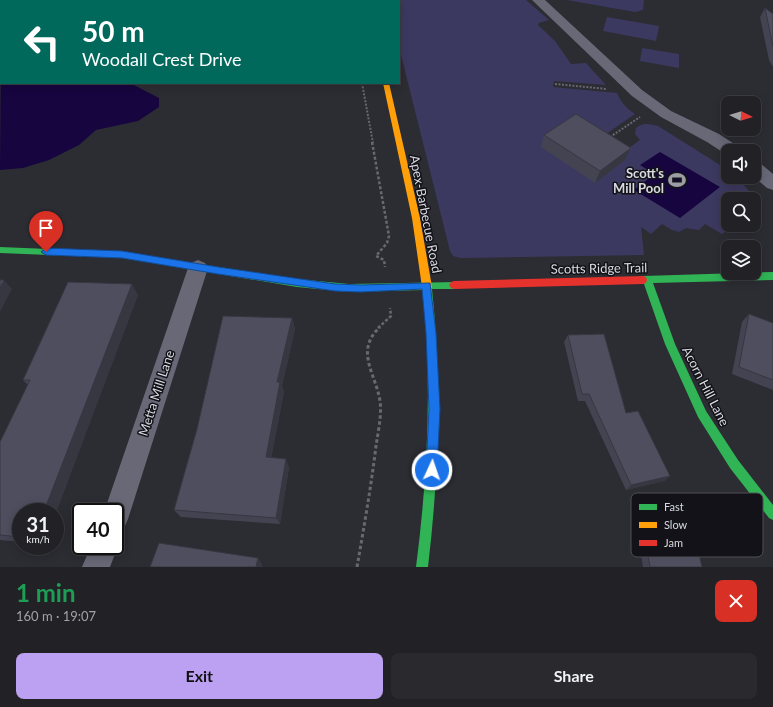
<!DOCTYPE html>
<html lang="en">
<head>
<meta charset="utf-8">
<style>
  :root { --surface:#212126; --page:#29292e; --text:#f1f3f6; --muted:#a2a3a7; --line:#3e3e43; --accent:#bca0f2 }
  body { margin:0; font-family:Lato,sans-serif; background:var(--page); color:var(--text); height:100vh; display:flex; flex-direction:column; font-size:15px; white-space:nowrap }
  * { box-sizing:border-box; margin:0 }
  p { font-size:13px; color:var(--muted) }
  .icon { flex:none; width:22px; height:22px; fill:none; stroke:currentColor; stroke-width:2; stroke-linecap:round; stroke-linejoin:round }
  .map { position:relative; height:567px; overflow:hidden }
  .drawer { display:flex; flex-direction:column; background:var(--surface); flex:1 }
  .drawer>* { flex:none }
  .hud { position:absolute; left:0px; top:0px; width:400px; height:84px; box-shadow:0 2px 10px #0003,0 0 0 1px var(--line); background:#00695c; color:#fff; overflow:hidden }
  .needle { width:26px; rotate:95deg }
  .fabs { position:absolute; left:721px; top:96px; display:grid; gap:8px }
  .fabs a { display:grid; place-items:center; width:40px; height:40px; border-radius:8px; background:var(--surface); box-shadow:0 2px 10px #0003,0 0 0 1px var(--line); font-size:20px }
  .speed { position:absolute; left:12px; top:503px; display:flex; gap:8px; font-size:20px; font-weight:700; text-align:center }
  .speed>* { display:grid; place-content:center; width:52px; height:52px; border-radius:50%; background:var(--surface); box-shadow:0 2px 10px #0003,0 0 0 1px var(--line); line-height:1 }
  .speed small { font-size:10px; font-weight:400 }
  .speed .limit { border:2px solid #111; border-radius:6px; background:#fff; color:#111 }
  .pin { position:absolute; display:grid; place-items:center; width:34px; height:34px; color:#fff; margin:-41px -17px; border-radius:50% 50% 50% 0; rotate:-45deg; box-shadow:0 0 4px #0007 }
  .pin .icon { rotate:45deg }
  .me { position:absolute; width:44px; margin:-22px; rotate:3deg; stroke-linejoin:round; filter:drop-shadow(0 0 3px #0008) }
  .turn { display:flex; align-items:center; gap:14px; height:84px; padding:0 16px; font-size:18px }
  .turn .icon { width:52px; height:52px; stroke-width:2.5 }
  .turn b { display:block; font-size:28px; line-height:34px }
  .round { display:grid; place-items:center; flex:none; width:42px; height:42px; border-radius:8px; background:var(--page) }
  .summary { display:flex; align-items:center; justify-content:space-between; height:68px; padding:0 16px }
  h1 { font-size:24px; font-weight:700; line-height:30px; color:#1e9e55 }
  .action { display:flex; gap:8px; margin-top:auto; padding:8px 16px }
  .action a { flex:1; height:46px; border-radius:8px; background:var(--accent); color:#111; font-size:16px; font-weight:700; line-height:46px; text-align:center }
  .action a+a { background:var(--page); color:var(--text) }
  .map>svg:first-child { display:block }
  .green { fill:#3c3960 }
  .water { fill:#170540 }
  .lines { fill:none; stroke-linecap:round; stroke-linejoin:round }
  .path-far2 { stroke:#686872; stroke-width:2; stroke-dasharray:2 1.5; stroke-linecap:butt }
  .path-far1 { stroke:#686872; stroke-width:2.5; stroke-dasharray:3 2; stroke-linecap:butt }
  .path { stroke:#686872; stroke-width:3; stroke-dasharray:3.5 2.5; stroke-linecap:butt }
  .lane { fill:#686877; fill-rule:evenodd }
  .street { fill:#686877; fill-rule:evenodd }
  .fast { fill:#30b455; fill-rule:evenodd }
  .slow { fill:#ff9f0a; fill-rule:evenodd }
  .jam { fill:#e5322d; fill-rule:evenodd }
  .wall { fill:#444351 }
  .shaded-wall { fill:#373742 }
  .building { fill:#4f4e5e; stroke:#373742 }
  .route { fill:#1a73e8; stroke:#114b97 }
  .labels { text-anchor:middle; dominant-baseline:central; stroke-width:3; stroke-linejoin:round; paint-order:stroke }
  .poi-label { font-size:13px; font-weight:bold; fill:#dadae3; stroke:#121218; text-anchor:end }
  .street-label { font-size:13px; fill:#dadae3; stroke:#121218 }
  .key { fill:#121218; stroke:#4e4e55; stroke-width:1 }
  .key-label { font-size:11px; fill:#dadae3 }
</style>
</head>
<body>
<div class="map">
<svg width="773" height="567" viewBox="0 0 773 567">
  <rect width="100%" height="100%" fill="#2c2c33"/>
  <g class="green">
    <path d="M390 0H526L549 20 539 23 538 25 555 41 571 64 586 63 606 85 554 81 553 87 617 93C621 102 626 108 635 114L596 141 619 155 640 140 635 134 636 128C643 122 649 124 658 126L728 170V177H736L752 194 758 204 757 209 754 211V199H728V225H735L722 234 705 224 699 230 686 228 679 232 672 230 662 224 651 234 641 227 644 255 460 258 453 256 450 251 399 47V1Z"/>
    <path d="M567 0H644L643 10 635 12Z"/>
    <path d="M607 17 659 26 656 41 603 31Z"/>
    <path d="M642 48 679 54V68L640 61Z"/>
  </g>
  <g class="water">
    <path d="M1 40V83H130L159 98V107L138 121 96 130 79 145 49 160 23 168 0 170Z"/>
    <path d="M660 152 720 187 680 218 634 190 654 174 640 165Z"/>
  </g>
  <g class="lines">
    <g class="path-far2">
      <path d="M362 83 373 143"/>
      <path d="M555 84 607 89"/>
      <path d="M610 137 640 117"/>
    </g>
    <g class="path-far1">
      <path d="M372 142 389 236 387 243 376 256 384 260 385 267"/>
      <path d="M378 328 391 316 390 308"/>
    </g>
    <path class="path" d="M357 567C364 527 371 487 376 446 378 432 382 415 380 401 376 374 354 351 380 327"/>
    <g class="lane">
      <path d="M99 0H106L107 1H100Z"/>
      <rect x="110" y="0" width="6" height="1"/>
    </g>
    <g class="street">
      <path d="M532 0H545L642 90 671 111 719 134 739 147 741 151H728L727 155 707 142 661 117 632 96Z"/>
      <path d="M754 161 760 163 773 174V190L767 188 754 177Z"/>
      <path d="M198 260 205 263 208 268 128 519 124 528 115 532V512H104L188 268 191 263Z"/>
      <path d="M115 538 118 546 110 567H82L91 546H115Z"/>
    </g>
    <g class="fast">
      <rect x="364" y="0" width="6" height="1"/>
      <path d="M0 247 122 252 297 279 349 284 457 282 459 285 457 288 454 289H432C442 382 439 474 428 567H416C428 474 432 383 423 290L349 292 297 287 122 258 0 253Z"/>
      <path d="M773 272V280L653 283 675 344 706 411 738 460 773 505V520L769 518 730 468 698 417 665 344 644 284 640 283 639 280 640 277 643 276Z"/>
    </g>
    <path class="slow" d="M383 83H389L420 218 432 287 430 290H424L422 287 412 218Z"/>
    <path class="jam" d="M643 276 646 277 647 280 646 283 643 284 454 289 451 288 449 285 451 282 454 281Z"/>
  </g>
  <g class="wall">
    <path d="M765 8 773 14V67L769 60 760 17Z"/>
    <path d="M544 135 631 148 625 160 595 183 541 147Z"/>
    <path d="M138 295 55 512H21V542L0 540V442L28 385 23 380Z"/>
    <path d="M749 314 773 323V390L732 374 742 322Z"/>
    <path d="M292 318 295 329 282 386 284 392 271 458 289 467 280 524 181 517 174 510 197 429Z"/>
    <path d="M568 335 626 413 670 476 664 481 626 490 585 401H578L564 342Z"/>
    <path d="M641 515 702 567H643L635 519Z"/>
  </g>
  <g class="shaded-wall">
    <path d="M631 148 625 160 595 183 600 171Z"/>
    <path d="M4 280 12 289 0 312V288Z"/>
    <path d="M132 284 138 295 55 516V512H46L44 511Z"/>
    <path d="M292 318 295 329 282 386 284 392 270 465 266 457 277 382Z"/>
    <path d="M286 459 289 467 280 524 276 518Z"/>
    <path d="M670 476 664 481 626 490 631 485Z"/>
    <path d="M33 509 38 512H32Z"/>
    <path d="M258 558 262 564V567H256Z"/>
  </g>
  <g class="building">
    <path d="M765 8 773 14V47Z"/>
    <path d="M576 114 631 148 600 171 544 135Z"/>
    <path d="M0 280H4L0 288Z"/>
    <path d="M68 282 132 284 44 511 33 509 32 512H21V534L20 537 0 535V442L30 380H23Z"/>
    <path d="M749 314 773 323V380L739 367Z"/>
    <path d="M223 316 292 318 277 382H280L266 457 286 459 276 518 174 510 197 429Z"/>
    <path d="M604 334 626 413 638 411 670 476 631 485 589 394H582L568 335Z"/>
    <path d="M641 515 691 519 702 567H650Z"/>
    <path d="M159 543 258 558 256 567H150Z"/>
  </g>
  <path class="route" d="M46 248 122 251 218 267 335 284 361 285 430 283 436 333 440 409 437 470 436 474 432 476 427 474 426 470 429 409 426 333 422 289 361 292 335 291 218 274 122 258 46 255 41 252Z"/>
  <defs>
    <g id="stadium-bare" transform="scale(1.38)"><path d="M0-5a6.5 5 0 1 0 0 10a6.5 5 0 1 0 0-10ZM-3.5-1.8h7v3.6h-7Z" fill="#9d9da5" stroke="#121218" stroke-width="2.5" paint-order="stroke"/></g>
  </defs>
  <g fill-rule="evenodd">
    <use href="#stadium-bare" x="677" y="180"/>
  </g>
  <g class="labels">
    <g class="poi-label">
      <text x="664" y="173">Scott's<tspan x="664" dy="15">Mill Pool</tspan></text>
    </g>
    <g class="street-label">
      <text transform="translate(426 214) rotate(79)">Apex-Barbecue Road</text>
      <text transform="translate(599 268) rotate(-1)">Scotts Ridge Trail</text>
      <text transform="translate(706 386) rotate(63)">Acorn Hill Lane</text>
      <text transform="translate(156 393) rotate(-72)">Metta Mill Lane</text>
    </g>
  </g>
  <rect x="631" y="493" width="132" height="64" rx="6" class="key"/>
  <rect x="639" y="504" width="18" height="6" fill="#30b455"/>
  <rect x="639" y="522" width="18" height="6" fill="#ff9f0a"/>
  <rect x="639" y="540" width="18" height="6" fill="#e5322d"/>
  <g class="key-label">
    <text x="664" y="511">Fast</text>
    <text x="664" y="529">Slow</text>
    <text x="664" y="547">Jam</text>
  </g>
</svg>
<div class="fabs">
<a><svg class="needle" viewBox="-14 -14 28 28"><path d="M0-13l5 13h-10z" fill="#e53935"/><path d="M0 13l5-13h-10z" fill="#a2a3a7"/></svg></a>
<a><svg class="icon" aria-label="sound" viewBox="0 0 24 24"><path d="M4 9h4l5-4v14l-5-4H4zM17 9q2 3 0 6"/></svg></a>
<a><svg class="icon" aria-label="search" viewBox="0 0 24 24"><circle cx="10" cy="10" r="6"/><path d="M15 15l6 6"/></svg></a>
<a><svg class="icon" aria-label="layers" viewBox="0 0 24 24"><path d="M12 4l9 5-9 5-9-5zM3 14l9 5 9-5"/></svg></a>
</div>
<div class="speed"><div>31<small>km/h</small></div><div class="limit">40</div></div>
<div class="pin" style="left:46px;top:252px;background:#d93025"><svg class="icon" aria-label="arrive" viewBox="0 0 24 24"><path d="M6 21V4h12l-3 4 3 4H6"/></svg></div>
<svg class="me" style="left:432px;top:470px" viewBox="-20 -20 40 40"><circle r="17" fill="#1a73e8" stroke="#fff" stroke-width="3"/><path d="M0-11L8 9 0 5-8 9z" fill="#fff"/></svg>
<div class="hud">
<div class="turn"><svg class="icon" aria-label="left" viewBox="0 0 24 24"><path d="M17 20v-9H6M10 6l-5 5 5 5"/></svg><div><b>50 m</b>Woodall Crest Drive</div></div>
</div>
</div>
<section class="drawer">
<div class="summary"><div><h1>1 min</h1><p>160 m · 19:07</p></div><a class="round" style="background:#d93025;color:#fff"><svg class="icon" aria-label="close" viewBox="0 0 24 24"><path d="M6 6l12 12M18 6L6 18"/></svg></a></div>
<div class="action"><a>Exit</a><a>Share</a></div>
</section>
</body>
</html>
